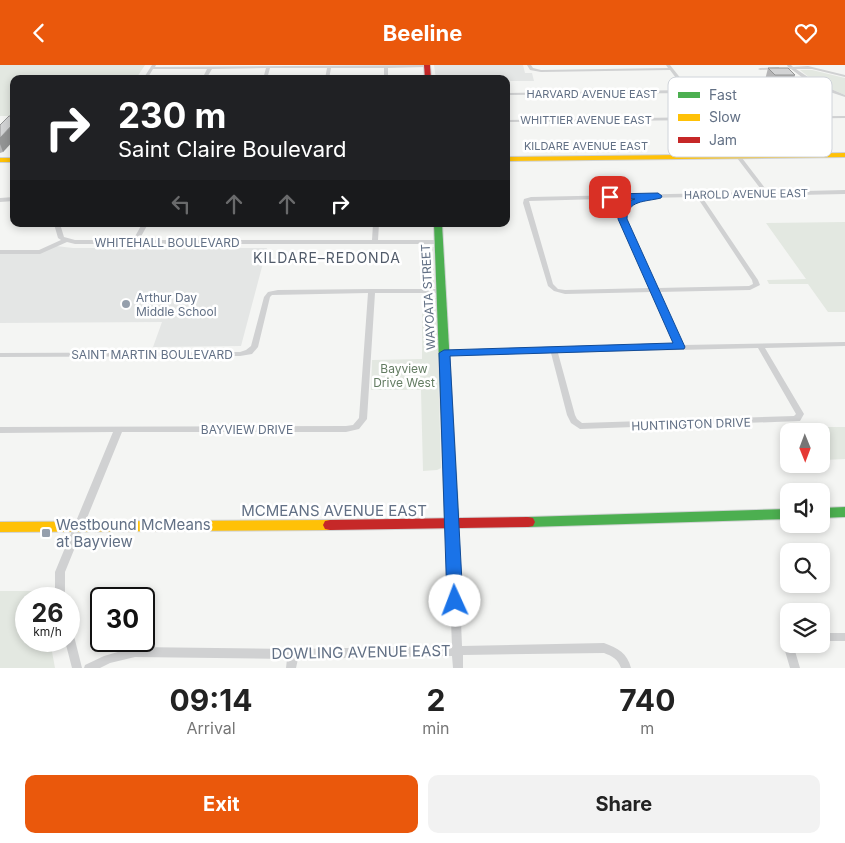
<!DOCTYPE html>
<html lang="en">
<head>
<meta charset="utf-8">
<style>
  :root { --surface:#fff; --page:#f2f2f2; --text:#222; --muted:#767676; --accent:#ea580c }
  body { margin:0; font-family:Inter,sans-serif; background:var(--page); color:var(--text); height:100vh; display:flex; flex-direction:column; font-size:19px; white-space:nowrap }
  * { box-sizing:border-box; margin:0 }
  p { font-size:16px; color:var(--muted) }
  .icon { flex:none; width:28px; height:28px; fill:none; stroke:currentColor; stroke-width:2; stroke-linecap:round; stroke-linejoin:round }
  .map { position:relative; height:603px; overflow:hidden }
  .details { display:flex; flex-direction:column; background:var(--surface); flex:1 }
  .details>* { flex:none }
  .banner { position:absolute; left:10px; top:10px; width:500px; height:152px; border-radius:10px; box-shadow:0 2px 8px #0003; background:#202124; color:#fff; overflow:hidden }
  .needle { width:32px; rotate:179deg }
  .fabs { position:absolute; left:780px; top:358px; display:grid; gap:10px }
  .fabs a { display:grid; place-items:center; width:50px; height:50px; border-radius:10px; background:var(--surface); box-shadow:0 2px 8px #0003; font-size:25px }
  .speed { position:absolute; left:15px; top:522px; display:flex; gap:10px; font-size:25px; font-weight:700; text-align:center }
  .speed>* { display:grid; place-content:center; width:65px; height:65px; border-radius:50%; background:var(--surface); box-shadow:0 2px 8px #0003; line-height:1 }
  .speed small { font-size:12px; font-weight:400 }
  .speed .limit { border:2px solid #111; border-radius:8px; background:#fff; color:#111 }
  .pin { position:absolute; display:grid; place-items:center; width:42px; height:42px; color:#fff; margin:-21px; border-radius:10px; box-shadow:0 2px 8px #0006 }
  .me { position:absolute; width:55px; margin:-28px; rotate:358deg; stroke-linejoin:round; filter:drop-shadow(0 0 4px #0008) }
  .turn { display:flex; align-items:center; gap:18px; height:105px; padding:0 25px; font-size:22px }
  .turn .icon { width:65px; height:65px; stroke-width:2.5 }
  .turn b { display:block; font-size:35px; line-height:42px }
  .lanes { display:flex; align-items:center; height:48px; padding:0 25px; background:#0003; justify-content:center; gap:25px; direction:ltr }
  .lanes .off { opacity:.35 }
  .eta { display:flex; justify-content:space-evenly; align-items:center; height:85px; text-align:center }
  .eta b { font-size:30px; font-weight:700; line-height:35px }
  .primary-button { display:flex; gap:10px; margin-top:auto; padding:10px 25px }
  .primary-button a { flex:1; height:58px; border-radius:10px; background:var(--accent); color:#fff; font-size:20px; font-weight:700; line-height:58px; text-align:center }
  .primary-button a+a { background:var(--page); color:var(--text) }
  header { display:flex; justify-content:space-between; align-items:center; height:65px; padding:0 25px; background:var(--accent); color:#fff; font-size:22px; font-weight:700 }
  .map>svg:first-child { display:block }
  .built { fill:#e4e6e5 }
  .green { fill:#e3e8e1 }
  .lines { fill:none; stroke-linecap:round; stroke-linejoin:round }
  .fast-casing { stroke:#d0d2d3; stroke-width:2 }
  .slow-casing { stroke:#d0d2d3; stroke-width:2 }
  .jam-casing { stroke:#d0d2d3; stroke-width:2 }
  .street { fill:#d0d1d2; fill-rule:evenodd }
  .fast { fill:#4caf50; fill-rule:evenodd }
  .slow { fill:#ffc107; fill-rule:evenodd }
  .jam { fill:#c62828; fill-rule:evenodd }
  .wall { fill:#b5b5b6 }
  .shaded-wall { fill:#939494 }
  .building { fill:#d2d3d4; stroke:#939494 }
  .route { fill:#1a73e8; stroke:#114b97 }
  .poi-dot { fill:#959fac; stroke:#fff; stroke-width:2 }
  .labels { text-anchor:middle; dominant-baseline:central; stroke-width:5; stroke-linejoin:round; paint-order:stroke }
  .far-street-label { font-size:11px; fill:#627085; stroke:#fff }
  .street-label { font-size:12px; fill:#627085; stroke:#fff }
  .poi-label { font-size:12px; fill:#627085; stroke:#fff; text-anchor:start }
  .park-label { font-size:12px; fill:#637c62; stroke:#fff }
  .neighbourhood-label { font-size:14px; letter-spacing:1px; fill:#515b6a; stroke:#fff }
  .near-street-label { font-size:15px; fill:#627085; stroke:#fff }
  .near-poi-label { font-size:15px; fill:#627085; stroke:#fff; text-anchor:start }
  .key { fill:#fff; stroke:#d0d4da; stroke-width:1 }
  .key-label { font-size:14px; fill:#627085 }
</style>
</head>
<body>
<header><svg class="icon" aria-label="back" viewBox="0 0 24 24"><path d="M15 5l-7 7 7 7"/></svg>Beeline<svg class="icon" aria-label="heart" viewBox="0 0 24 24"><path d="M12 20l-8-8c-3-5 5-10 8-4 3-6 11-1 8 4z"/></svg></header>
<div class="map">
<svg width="845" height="603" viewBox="0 0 845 603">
  <rect width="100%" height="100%" fill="#f4f5f3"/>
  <g class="built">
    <path d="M434 0H523L525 8H532L534 16H506V14H436Z"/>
    <path d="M56 181 73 183H267L241 281 153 282 162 257 0 258V189L40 188Z"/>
  </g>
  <g class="green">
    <path d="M0 0H145L137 12 14 14V51H0Z"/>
    <path d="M800 5H812L845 13V30L815 17Z"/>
    <path d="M845 157V247H828L808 219H769L767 215 806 214 766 158Z"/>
    <path d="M422 182H434L435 223H421Z"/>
    <path d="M422 233H436L441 403 437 405 423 406 421 325H371L372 295 422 294Z"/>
    <path d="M805 358 819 362H845V394L824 395 821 390V366H808L803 359Z"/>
    <path d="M0 526H32L40 529 41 534H26V576H50L55 603H0Z"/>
  </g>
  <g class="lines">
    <g class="fast-casing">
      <g id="fast">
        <path d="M434 159H442L459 459 457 463 452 464 447 463 445 459Z"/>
        <path d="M845 442V452L821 453V443Z"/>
        <path d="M789 444V454L528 462 523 461 521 457 523 453 528 452Z"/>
      </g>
    </g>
    <g class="slow-casing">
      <g id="slow">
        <path d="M845 88V92L506 96V92Z"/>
        <rect x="0" y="93" width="14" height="4"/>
        <path d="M330 455 335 456 337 460 335 464 330 465 0 467V457Z"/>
      </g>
    </g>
    <g class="jam-casing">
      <g id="jam">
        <path d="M424 0H430L431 14H425Z"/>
        <path d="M528 452 533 453 535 457 533 461 528 462 330 465 325 464 323 460 325 456 330 455Z"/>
      </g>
    </g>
    <g class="street">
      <path d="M152 0H156L155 2 428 0 429 1 427 2 388 3V14H384V3H331L329 14H325L327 3H270L267 14H263L266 3 212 4 206 14H202L207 4H153L147 14H143Z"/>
      <path d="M527 0H531L533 3 541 5 668 3 666 0H670L690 25 821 24 807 16 791 4H789L787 0H791L793 2 808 1 845 10V12L812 4H796L817 18 845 30V32L827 26 692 28 710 52 845 51V53L713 55 768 127 845 125V129L702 132 758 215 760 220 750 225 658 227 683 280 845 277V281L765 283 804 349 800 356 580 364 571 358 567 350 551 288 441 290 440 288 441 286H444L676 281 652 227 565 229 554 226 548 221 523 138 524 134 531 132 763 127 708 55 506 57V55L706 52 687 28 506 30V28L685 25 670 5 541 7 530 5ZM697 132 752 215 753 219 749 221 657 223 625 154C626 139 631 138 644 135V133ZM638 133C626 136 620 141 619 154L650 223 565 225 558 224 553 219 529 136ZM758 283 796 349 794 351 582 358 577 354 575 350 558 288Z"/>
      <path d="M779 2V4H778L760 5 758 4 760 3Z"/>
      <path d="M14 132V136L0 137V133Z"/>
      <path d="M54 159H60L64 172 75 175H133L142 159H148L139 175H372L373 159H379L378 175H439L442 177 439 179H75L67 177 40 189H0V185H39L61 175 58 173Z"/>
      <path d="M372 224H442L445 226 442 228H375L367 354 359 364 346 367H122L65 507V534H55V507L113 367 0 368V362L346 361 353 360 359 353 368 228 272 230 270 232 258 282 252 289 240 291 0 292V288L240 287 246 285 251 281 264 232 268 227 278 225Z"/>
      <path d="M452 456 455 457 457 459 462 581 604 578C618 583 627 588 631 603H621C618 594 612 591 604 588L463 590V603H453L452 591 298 594 296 603H286L287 594 135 592 110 598 100 603H84L85 600 104 591 135 582 293 584 452 581 447 459 449 457Z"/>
      <path d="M69 567 73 568 74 571 82 603H72L65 576H69Z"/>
      <rect x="821" y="568" width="24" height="8"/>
      <path d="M789 578 799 579 795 586 800 603H790L785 586Z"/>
    </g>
    <use href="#fast" class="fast"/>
    <use href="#slow" class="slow"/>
    <use href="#jam" class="jam"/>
  </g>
  <g class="wall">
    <path d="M768 3 795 10 792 22H772L765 15Z"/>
    <path d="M14 51V75L3 87 0 88V60Z"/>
  </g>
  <path class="shaded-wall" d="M14 58V75L3 87 0 79V73Z"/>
  <g class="building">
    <path d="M768 3H788L795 10H775Z"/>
    <path d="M9 51H14V58L0 73V60Z"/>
  </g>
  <path class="route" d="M658 128 662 131 661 133C645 137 627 135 627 154L685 282 684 284 450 291 463 536 460 540 455 542 450 540 447 536 439 288 444 285 673 278 618 154C618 142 623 137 635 134H610L606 132 610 129Z"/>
  <g class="poi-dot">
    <circle cx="126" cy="239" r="5"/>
    <rect x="41" y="463" width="10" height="10" rx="2.5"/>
  </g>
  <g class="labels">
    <g class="far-street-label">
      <text x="592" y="29">HARVARD AVENUE EAST</text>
      <text x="586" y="55">WHITTIER AVENUE EAST</text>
      <text x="586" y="81">KILDARE AVENUE EAST</text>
      <text transform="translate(746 129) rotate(-1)">HAROLD AVENUE EAST</text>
    </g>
    <g class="street-label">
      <text x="167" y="177">WHITEHALL BOULEVARD</text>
      <text transform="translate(428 232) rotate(-93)">WAYOATA STREET</text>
      <text x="152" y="289">SAINT MARTIN BOULEVARD</text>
      <text transform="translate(691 359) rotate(-2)">HUNTINGTON DRIVE</text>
      <text x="247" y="364">BAYVIEW DRIVE</text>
    </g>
    <g class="poi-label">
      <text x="136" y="232">Arthur Day<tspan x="136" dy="14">Middle School</tspan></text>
    </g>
    <g class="park-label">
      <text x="404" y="303">Bayview<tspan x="404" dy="14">Drive West</tspan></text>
    </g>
    <g class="neighbourhood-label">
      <text x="327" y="192">KILDARE–REDONDA</text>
    </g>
    <g class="near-street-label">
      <text x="334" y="445">MCMEANS AVENUE EAST</text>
      <text transform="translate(361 587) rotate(-1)">DOWLING AVENUE EAST</text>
    </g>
    <g class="near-poi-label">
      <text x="56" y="459">Westbound McMeans<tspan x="56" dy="17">at Bayview</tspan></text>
    </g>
  </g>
  <rect x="668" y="12" width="164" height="80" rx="8" class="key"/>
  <rect x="678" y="27" width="22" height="6" fill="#4caf50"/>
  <rect x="678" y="49" width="22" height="7" fill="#ffc107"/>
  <rect x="678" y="72" width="22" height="6" fill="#c62828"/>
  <g class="key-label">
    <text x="709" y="35">Fast</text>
    <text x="709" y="57">Slow</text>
    <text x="709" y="80">Jam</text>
  </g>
</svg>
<div class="fabs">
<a><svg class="needle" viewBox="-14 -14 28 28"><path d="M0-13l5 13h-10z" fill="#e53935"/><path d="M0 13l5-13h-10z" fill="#767676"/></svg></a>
<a><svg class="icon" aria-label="sound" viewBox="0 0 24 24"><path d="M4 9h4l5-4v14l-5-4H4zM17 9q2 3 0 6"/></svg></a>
<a><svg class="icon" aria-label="search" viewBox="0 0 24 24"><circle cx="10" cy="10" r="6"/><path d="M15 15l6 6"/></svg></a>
<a><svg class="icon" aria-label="layers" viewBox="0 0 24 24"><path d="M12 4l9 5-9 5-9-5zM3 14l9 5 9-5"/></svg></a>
</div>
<div class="speed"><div>26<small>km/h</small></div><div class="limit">30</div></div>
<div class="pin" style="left:610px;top:132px;background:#d93025"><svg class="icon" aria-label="arrive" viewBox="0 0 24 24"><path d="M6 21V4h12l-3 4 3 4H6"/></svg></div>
<svg class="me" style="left:455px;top:536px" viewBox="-20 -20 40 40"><circle r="19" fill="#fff"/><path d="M0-13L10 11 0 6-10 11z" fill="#1a73e8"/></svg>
<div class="banner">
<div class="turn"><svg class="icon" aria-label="right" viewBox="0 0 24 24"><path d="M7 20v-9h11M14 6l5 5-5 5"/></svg><div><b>230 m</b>Saint Claire Boulevard</div></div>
<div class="lanes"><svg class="icon off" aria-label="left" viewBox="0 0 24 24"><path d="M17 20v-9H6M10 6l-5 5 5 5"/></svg><svg class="icon off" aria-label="ahead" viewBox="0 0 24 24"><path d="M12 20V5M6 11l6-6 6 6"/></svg><svg class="icon off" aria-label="ahead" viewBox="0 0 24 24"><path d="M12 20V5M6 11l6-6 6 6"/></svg><svg class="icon" aria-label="right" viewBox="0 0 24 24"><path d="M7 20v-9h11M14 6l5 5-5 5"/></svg></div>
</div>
</div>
<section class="details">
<div class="eta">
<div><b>09:14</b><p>Arrival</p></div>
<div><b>2</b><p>min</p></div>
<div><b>740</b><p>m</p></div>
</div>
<div class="primary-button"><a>Exit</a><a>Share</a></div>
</section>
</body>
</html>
